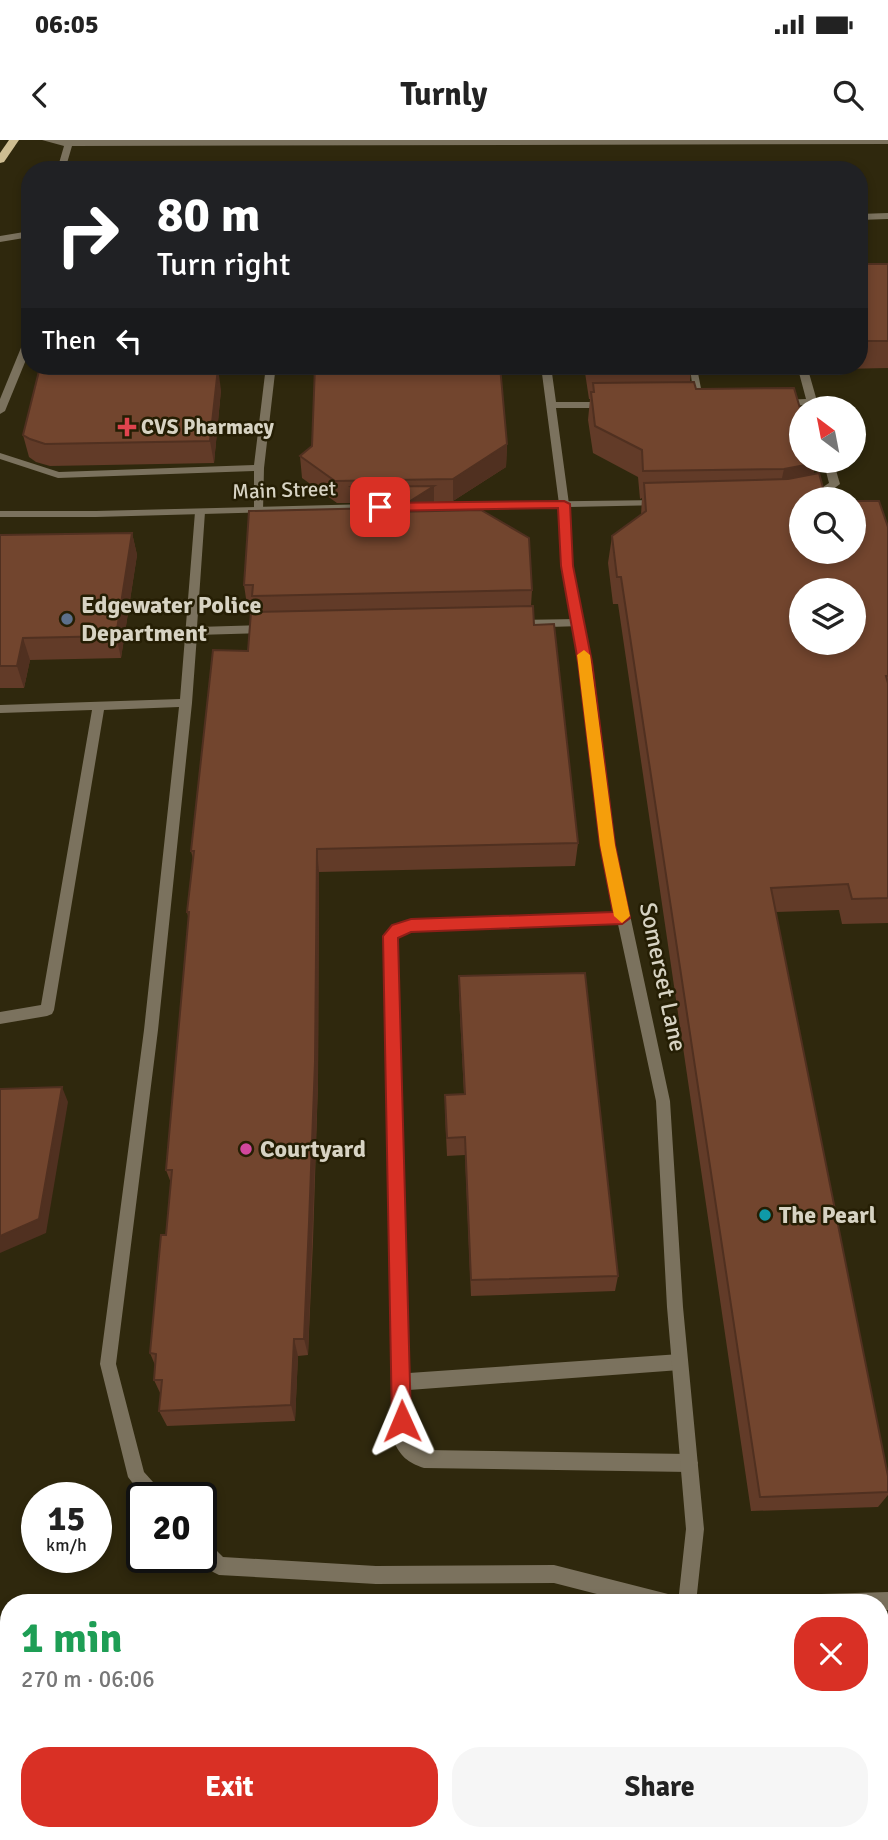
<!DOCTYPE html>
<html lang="en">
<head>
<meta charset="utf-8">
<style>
  :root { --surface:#fff; --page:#f6f6f6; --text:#222; --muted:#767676; --accent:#d93025 }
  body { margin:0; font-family:Signika,sans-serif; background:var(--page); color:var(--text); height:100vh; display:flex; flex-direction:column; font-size:26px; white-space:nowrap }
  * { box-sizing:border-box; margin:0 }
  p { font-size:23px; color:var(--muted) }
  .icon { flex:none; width:38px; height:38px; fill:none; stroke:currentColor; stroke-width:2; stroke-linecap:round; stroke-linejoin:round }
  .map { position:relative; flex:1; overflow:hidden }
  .sheet { position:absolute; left:0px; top:1454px; width:889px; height:247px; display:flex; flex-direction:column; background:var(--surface); border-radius:28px 28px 0 0; box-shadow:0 4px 10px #0003 }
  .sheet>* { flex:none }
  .guide { position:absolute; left:21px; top:21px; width:847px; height:214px; border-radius:28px; box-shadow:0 4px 10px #0003; background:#202124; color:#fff; overflow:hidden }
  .needle { width:46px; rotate:328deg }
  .buttons { position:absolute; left:789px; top:256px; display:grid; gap:14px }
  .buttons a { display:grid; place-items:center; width:77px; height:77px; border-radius:50%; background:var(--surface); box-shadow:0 4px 10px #0003; font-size:35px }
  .speed { position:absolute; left:21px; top:1342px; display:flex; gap:14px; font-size:35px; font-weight:700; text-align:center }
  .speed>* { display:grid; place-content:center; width:91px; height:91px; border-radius:50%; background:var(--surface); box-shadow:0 4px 10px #0003; line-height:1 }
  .speed small { font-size:18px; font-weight:400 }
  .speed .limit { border:4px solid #111; border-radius:10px; background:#fff; color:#111 }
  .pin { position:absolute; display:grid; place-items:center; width:60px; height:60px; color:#fff; margin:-30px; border-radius:14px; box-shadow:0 4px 10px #0006 }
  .me { position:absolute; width:77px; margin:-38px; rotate:359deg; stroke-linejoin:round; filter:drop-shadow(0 0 5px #0008) }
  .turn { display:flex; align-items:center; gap:24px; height:147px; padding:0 21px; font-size:32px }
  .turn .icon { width:91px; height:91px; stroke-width:2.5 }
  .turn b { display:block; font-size:49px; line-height:60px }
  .then { display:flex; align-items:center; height:66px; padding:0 21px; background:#0003; gap:14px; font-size:26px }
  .round { display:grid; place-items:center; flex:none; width:74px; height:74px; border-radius:28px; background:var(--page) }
  .summary { display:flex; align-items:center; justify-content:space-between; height:119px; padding:0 21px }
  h1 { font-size:42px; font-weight:700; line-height:52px; color:#1e9e55 }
  .button { display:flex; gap:14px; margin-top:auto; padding:14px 21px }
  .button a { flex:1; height:80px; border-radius:28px; background:var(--accent); color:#fff; font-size:28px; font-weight:700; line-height:80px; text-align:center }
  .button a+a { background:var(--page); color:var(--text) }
  .status { display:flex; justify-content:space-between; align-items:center; height:49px; padding:0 35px; background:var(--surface); direction:ltr }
  .status svg { height:19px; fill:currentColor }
  header { display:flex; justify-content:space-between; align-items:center; height:91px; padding:0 21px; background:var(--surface); font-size:32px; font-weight:700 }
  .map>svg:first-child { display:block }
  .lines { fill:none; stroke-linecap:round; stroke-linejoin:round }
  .lane { fill:#7b725e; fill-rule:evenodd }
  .street { fill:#7b725e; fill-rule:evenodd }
  .primary { fill:#cebd92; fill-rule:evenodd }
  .wall { fill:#623b28 }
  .shaded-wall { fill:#503020 }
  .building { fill:#72452e; stroke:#503020; stroke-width:2; fill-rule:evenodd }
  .route { fill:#d93025; stroke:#8d1f18; stroke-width:2 }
  .slow { fill:#f59e0b }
  .health-dot { fill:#e0444e; stroke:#251e04; stroke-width:2.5 }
  .service-dot { fill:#5c6f8a; stroke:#251e04; stroke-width:2.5 }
  .hotel-dot { fill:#d1479c; stroke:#251e04; stroke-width:2.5 }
  .culture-dot { fill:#0f9aa8; stroke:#251e04; stroke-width:2.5 }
  .labels { text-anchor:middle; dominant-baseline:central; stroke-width:5; stroke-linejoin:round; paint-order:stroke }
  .far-poi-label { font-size:21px; font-weight:bold; fill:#d7d3c3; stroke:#251e04; text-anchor:start }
  .far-street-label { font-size:21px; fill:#d7d3c3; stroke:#251e04 }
  .poi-label { font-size:24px; font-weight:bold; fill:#d7d3c3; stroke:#251e04; text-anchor:start }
  .street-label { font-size:24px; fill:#d7d3c3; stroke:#251e04 }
</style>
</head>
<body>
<div class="status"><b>06:05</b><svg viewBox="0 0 49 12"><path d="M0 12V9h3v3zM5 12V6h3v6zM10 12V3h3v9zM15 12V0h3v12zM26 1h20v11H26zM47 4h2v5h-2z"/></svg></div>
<header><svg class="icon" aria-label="back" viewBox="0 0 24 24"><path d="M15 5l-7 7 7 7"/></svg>Turnly<svg class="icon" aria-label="search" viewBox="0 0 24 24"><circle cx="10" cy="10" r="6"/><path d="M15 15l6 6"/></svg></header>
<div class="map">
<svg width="888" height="1700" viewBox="0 0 888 1700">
  <rect width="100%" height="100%" fill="#2f280d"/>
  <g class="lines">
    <g class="lane">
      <path d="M42 0H888V4L72 6 65 30H57L64 6Z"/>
      <path d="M888 73V79L859 80V74Z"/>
      <path d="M30 91V97L0 102V96Z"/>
      <path d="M30 195V210L5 271 0 274V259L25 198Z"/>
      <path d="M247 226H260L275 233 264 328 263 372H255L254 370V331L58 338 0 319V313L59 332 254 325 265 234Z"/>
      <path d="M541 226H551L556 262H606L611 265 606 268H556L569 364 564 367 559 364Z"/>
      <path d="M728 226H807L819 268H809L808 265 780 266 775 263 780 260 806 259 798 229 698 233 704 264 695 266 690 228Z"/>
      <path d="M823 320H833L840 344 824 356 804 358V354L817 351 829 343Z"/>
      <path d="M200 369 205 372 197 487 268 485 274 489 268 493 197 495 192 563 158 890 116 1224 144 1332 162 1352 165 1358H144L128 1337 100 1224 144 890 179 567 104 570 54 870 52 874 47 876 0 884V872L41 865 92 570 0 573V565L180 559 195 372Z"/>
      <path d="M578 479 584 483 582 486 516 488 510 484 516 480Z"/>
      <path d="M622 773 629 778 622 783 411 790 402 793 397 798 409 1233 680 1214 686 1216 688 1222 686 1228 680 1230 409 1250 410 1298 416 1307 424 1310 689 1314 695 1317 698 1323 695 1329 689 1332 424 1328C407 1322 401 1317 393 1300L383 796 392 785 411 780Z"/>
      <path d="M201 1398 207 1401 223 1417 376 1426 554 1425 668 1454 674 1457 677 1463H632L554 1443 376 1444 219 1435 213 1432 199 1418H201Z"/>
      <path d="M888 1452V1470H880V1463H812L815 1457 821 1454Z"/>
    </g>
    <g class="street">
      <path d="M660 360 664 361V365L570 367 573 426 591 522 615 705 670 961 683 1167 704 1389 696 1463H678L686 1389 667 1167 656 961 601 705 579 522 561 426 559 368 418 369 413 366 418 363Z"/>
      <path d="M370 364 374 365V369L96 377H0V371H96Z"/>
      <path d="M581 1692H603L599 1700H578Z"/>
    </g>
    <g class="primary">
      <path d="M9 0H19L4 22 0 23V13Z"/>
      <path d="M0 1537 9 1542V1581L0 1576Z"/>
      <path d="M50 1692H75L78 1700H53Z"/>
    </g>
  </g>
  <g class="wall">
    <path d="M859 124H888V228L840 229 839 226H859Z"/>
    <path d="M584 226H690L691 230 690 242 696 249 816 323 813 334 802 359 888 387V783L842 784 839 770 776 772 888 1336V1355L878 1367 751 1371 618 464H613L608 423 612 396 641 375 642 358 640 359 638 337 593 313 588 280 590 259H589Z"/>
    <path d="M221 250 214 323 50 326 36 322 29 317 23 295Z"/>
    <path d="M507 304 506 327 453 361 434 362V371L532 450 531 466 534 485 578 703 575 726 319 732 318 943 313 1101 308 1215 298 1216 295 1281 167 1286 159 1271 161 1255 154 1240 155 1225 150 1213 166 1095 171 1043 166 1030 189 780 187 772 193 719 191 711 248 511 254 472H248L244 445 352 369V363H337L302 338 300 316Z"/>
    <path d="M132 393 137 415 121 518 30 520 24 548H0V395Z"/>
    <path d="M459 836 618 1136 615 1151 471 1156 465 1015 447 1016 445 973V955L464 954 459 856Z"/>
    <path d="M640 1692H880L888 1700H641Z"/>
  </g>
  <g class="shaded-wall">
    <path d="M218 228 221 250 214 323 210 301Z"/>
    <path d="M507 304 506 327 453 361V339Z"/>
    <path d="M816 323 809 350 778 356 784 329Z"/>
    <path d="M434 346V373L393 372Z"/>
    <path d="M132 393 137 415 121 518 116 496Z"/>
    <path d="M23 498 30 520 24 548 17 526Z"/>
    <path d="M317 709 319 732 318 943 308 1215 304 1199Z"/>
    <path d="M62 947 68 962 46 1093 0 1113V1096Z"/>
    <path d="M294 1199 298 1216 295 1281 291 1265Z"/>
  </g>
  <g class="building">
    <rect x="859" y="124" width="29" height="77"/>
    <path d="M315 226H500L507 304 453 339 335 341 300 316 312 306Z"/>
    <path d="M590 226H690L691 230 591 232Z"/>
    <path d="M218 228 210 301 45 304 30 299 23 295 39 231Z"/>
    <path d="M694 242 696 249 794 248 802 275V320H815L816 323 784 329 643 331 642 310 595 286 591 252H594L593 243Z"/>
    <path d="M819 333 826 359H802V411H854V361H879L888 387V536H886L888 543V758L852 759 848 744 771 748 888 1336V1352L760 1357 621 437H617L612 396 646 371 644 343 788 339ZM802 450H854V502H802Z"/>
    <path d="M434 346 393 372 481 370 529 398 532 450 252 456 253 445H244L249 371 380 368 351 347Z"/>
    <path d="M132 393 116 496 23 498 17 526H0V395Z"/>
    <path d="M533 466 534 485 554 484 578 703 317 709 315 922 309 1083 304 1199H294L291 1265 159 1271 162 1240H154L156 1214 150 1213 161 1095H166L172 1030H166L189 772H187L194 711H191L213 510 248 511 251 472Z"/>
    <path d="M585 833 618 1136 471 1140 465 997 447 998 445 955 465 954 459 836Z"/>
    <path d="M62 947 39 1079 0 1096V949Z"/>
    <path d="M888 1628V1700H648V1692H880V1629Z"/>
    <path d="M280 1692H450L454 1700H284Z"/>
  </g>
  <path class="route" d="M564 361 570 364 573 426 592 522 615 705 630 778 622 784 411 792 398 798 411 1281 409 1287 402 1290 395 1287 392 1281 383 796 392 785 411 779 613 772 600 705 578 522 561 426 558 368 380 371 374 367 380 363Z"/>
  <path class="slow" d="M584 510 590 515 615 705 630 776 622 783 614 776 600 705 577 515Z"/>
  <path class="health-dot" d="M123.5 276.5h7v7h7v7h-7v7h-7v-7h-7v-7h7z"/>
  <circle class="service-dot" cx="67" cy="479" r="7"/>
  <circle class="hotel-dot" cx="246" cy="1009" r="7"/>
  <circle class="culture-dot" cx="765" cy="1075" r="7"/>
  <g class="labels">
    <g class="far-poi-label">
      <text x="141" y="287">CVS Pharmacy</text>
    </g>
    <g class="far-street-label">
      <text transform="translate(284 350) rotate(-2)">Main Street</text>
    </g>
    <g class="poi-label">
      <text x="81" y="465">Edgewater Police<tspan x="81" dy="28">Department</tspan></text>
      <text x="260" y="1009">Courtyard</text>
      <text x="779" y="1075">The Pearl</text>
    </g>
    <g class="street-label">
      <text transform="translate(663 837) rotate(78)">Somerset Lane</text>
    </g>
  </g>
</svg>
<div class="buttons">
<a><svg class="needle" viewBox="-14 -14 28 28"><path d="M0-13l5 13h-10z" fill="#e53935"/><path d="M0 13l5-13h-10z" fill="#767676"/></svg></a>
<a><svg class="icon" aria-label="search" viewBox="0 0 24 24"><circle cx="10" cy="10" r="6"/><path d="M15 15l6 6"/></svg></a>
<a><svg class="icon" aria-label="layers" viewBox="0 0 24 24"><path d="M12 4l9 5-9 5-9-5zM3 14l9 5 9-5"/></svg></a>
</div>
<div class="speed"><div>15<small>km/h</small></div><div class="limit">20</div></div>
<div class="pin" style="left:380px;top:367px;background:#d93025"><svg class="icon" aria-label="arrive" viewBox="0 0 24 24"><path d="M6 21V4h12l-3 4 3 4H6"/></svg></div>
<svg class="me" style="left:402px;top:1281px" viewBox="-20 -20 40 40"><path d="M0-17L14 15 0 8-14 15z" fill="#d93025" stroke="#fff" stroke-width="4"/></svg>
<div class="guide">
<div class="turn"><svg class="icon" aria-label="right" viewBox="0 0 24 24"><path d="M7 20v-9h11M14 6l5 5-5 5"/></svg><div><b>80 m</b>Turn right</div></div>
<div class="then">Then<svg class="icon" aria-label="left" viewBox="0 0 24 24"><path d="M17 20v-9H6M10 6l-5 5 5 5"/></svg></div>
</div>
<section class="sheet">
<div class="summary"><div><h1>1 min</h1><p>270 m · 06:06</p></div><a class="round" style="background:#d93025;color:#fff"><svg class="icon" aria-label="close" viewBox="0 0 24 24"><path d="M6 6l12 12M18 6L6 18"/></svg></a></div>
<div class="button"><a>Exit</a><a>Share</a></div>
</section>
</div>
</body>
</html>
